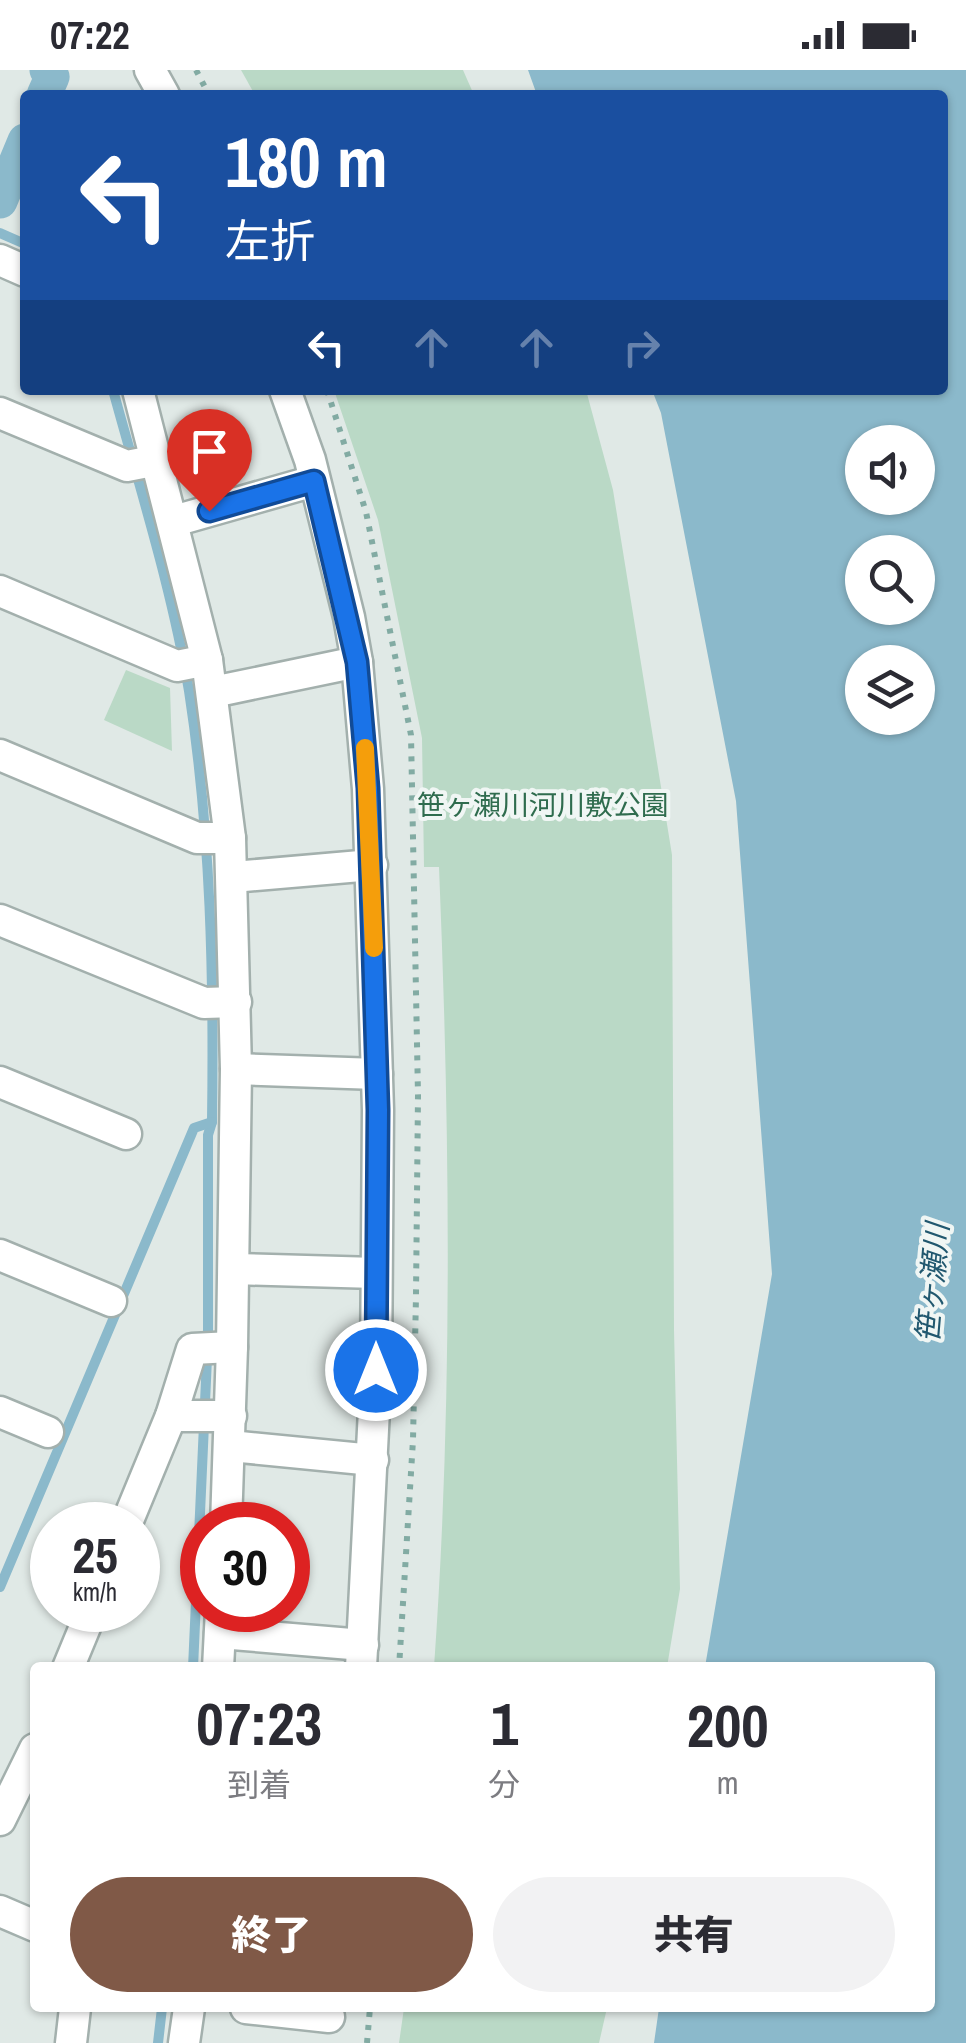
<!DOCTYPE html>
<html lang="ja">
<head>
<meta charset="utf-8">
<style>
  :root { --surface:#fff; --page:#f2f2f3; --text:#2b2b33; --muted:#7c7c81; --accent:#805947 }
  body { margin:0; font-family:"Archivo Narrow","Noto Sans JP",sans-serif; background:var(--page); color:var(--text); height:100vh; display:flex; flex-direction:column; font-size:38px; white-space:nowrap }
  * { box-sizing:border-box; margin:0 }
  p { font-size:32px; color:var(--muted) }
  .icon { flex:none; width:55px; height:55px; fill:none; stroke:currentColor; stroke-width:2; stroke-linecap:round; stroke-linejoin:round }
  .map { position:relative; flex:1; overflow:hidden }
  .details { position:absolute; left:30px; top:1592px; width:905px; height:350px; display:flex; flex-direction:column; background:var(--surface); border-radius:10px; box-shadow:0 2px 8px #0004 }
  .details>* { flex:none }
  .hud { position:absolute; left:20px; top:20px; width:928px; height:305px; border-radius:10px; box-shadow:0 2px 8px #0004; background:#1a4fa0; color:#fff; overflow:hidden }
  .buttons { position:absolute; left:845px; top:355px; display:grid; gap:20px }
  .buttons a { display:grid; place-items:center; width:90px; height:90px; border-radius:50%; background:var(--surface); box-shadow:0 2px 8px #0004; font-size:50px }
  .speed { position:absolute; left:30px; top:1432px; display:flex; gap:20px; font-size:50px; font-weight:700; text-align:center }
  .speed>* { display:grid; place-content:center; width:130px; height:130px; border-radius:50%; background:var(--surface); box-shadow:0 2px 8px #0004; line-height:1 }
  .speed small { font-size:25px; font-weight:400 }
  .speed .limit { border:15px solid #d22; background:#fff; color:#111 }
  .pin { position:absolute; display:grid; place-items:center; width:85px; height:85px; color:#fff; margin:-102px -42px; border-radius:50% 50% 50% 0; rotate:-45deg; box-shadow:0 0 10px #0007 }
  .pin .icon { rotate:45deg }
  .me { position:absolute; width:110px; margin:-55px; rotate:0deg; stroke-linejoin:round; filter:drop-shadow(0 0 8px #0008) }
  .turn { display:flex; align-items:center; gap:35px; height:210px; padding:0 40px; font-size:45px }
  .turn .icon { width:130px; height:130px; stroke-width:2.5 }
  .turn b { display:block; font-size:70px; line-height:85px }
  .lanes { display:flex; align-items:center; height:95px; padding:0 40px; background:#0003; justify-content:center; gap:50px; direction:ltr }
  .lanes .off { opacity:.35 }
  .eta { display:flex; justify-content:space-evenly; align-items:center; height:170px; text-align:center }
  .eta b { font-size:60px; font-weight:800; line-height:70px }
  .button { display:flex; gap:20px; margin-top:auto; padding:20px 40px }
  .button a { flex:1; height:115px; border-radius:60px; background:var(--accent); color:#fff; font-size:40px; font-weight:800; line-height:115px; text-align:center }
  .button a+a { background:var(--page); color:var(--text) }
  .status { display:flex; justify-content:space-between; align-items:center; height:70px; padding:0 50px; background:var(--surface); direction:ltr }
  .status svg { height:28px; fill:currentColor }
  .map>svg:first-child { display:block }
  .green { fill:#bad9c6 }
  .water { fill:#8bb9cb; fill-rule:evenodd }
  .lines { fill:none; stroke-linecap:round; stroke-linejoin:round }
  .stream { stroke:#8bb9cb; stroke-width:10 }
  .canal { stroke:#8bb9cb; stroke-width:35 }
  .minor-casing { stroke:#a3b0ad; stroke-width:35 }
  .path { stroke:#82aba3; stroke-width:6; stroke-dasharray:5 8; stroke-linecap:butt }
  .minor { stroke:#fff; stroke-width:30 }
  .route-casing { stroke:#114b97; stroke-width:25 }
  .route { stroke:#1a73e8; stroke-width:18 }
  .slow { stroke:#f59e0b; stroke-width:18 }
  .labels { text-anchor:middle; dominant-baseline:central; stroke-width:8; stroke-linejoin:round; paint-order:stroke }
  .park-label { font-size:28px; fill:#2f6c4e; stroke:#f0f6f4 }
  .water-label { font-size:30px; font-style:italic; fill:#21586f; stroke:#f0f6f4 }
</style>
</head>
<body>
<div class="status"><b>07:22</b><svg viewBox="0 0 49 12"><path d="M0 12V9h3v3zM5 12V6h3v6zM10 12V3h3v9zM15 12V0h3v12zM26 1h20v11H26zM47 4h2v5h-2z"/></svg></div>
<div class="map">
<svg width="966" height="1973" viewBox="0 0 966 1973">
  <rect width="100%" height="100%" fill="#e0e9e6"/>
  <g class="green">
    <path d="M241 0H463L474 25H255Z"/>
    <path d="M334 320H586L613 420 672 785 674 1260 680 1519 667 1597H434C453 1332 450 1063 439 797H424L422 668 378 450Z"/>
    <path d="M126 600 170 618 172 681 104 650Z"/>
    <path d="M404 1938H607L599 1973H399Z"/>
  </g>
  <path class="water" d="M528 0H966V1973H654L659 1938H930V1598L705 1597 772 1204 736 731 661 343 652 320H942V25H537ZM862 372H918V428H862ZM862 482H918V538H862ZM862 592H918V648H862Z"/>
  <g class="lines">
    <g class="stream">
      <path d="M0 163 25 174"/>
      <path d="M113 320C140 419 172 519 189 621 211 764 214 908 212 1052L208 1065V1266L193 1598"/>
      <path d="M0 1517 194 1058 212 1052"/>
      <path d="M158 1973 162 1938"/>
    </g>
    <g class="canal">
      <path d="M44 25 52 7 47 0"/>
      <path d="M0 131 25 71"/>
    </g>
    <g class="minor-casing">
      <g id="minor">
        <path d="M150 0 164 25"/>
        <path d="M0 190 25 201"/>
        <path d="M138 320 207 590 230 768 236 999 232 1277 226 1455"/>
        <path d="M285 320 310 390 349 547 357 592 368 719 378 1040 376 1300 361 1598"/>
        <path d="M0 343 127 396 158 390"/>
        <path d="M174 451 314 411"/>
        <path d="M0 521 177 596 207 590"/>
        <path d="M213 622 357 592"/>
        <path d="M0 685 197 768H230"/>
        <path d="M233 807 372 795"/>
        <path d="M0 850 204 933 236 932"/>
        <path d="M236 999 377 1004"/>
        <path d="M0 1012 126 1064"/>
        <path d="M0 1185 111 1231"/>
        <path d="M234 1199 376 1203"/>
        <path d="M0 1342 48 1362"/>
        <path d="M171 1346H231"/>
        <path d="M230 1376 373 1390"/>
        <path d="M126 1455 171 1346 192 1279 232 1277"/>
        <path d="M220 1563 363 1575"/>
        <path d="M68 1598 92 1540"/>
        <path d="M218 1598 221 1540"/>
        <path d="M0 1750 35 1679"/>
        <path d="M0 1841 35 1856"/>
        <path d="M246 1938 329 1947"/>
        <path d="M71 1973 75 1938"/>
        <path d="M184 1973 189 1938"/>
      </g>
    </g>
    <g class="path">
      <path d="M196 0 209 25"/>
      <path d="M327 320 366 442 411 665 418 1025 416 1226 413 1370 399 1598"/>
      <path d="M367 1973 370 1938"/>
    </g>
    <use href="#minor" class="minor"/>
  </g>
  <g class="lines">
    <g class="route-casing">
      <path id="route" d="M209 441 314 411 357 592 368 718 378 1040 376 1300"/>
    </g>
    <use href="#route" class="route"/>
    <path class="slow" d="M365 678 374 878"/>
  </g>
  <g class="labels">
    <g class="park-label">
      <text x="543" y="735">笹ヶ瀬川河川敷公園</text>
    </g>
    <g class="water-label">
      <text transform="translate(932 1213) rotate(-85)">笹ヶ瀬川</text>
    </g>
  </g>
</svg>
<div class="buttons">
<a><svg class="icon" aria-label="sound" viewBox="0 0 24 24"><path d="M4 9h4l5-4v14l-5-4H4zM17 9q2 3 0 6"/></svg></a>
<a><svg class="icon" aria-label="search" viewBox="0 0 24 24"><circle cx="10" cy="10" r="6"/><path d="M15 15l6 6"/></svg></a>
<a><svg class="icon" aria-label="layers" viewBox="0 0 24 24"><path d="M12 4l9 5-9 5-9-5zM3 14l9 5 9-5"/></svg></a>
</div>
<div class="speed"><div>25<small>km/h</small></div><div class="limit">30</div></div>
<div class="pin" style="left:209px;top:441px;background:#d93025"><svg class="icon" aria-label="arrive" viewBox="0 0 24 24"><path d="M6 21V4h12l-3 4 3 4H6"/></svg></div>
<svg class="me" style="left:376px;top:1300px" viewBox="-20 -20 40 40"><circle r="17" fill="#1a73e8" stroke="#fff" stroke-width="3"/><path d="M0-11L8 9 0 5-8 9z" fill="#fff"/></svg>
<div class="hud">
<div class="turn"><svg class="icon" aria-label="left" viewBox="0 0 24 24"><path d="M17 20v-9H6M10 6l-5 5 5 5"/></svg><div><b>180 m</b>左折</div></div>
<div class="lanes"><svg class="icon" aria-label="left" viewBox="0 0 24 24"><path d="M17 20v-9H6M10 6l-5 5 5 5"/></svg><svg class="icon off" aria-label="ahead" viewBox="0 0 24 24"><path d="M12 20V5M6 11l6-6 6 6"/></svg><svg class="icon off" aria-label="ahead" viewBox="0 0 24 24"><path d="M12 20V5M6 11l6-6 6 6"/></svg><svg class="icon off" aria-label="right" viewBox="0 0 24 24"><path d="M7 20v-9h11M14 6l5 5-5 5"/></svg></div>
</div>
<section class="details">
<div class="eta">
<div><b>07:23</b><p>到着</p></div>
<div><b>1</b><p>分</p></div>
<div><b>200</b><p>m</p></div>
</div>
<div class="button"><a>終了</a><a>共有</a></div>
</section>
</div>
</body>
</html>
